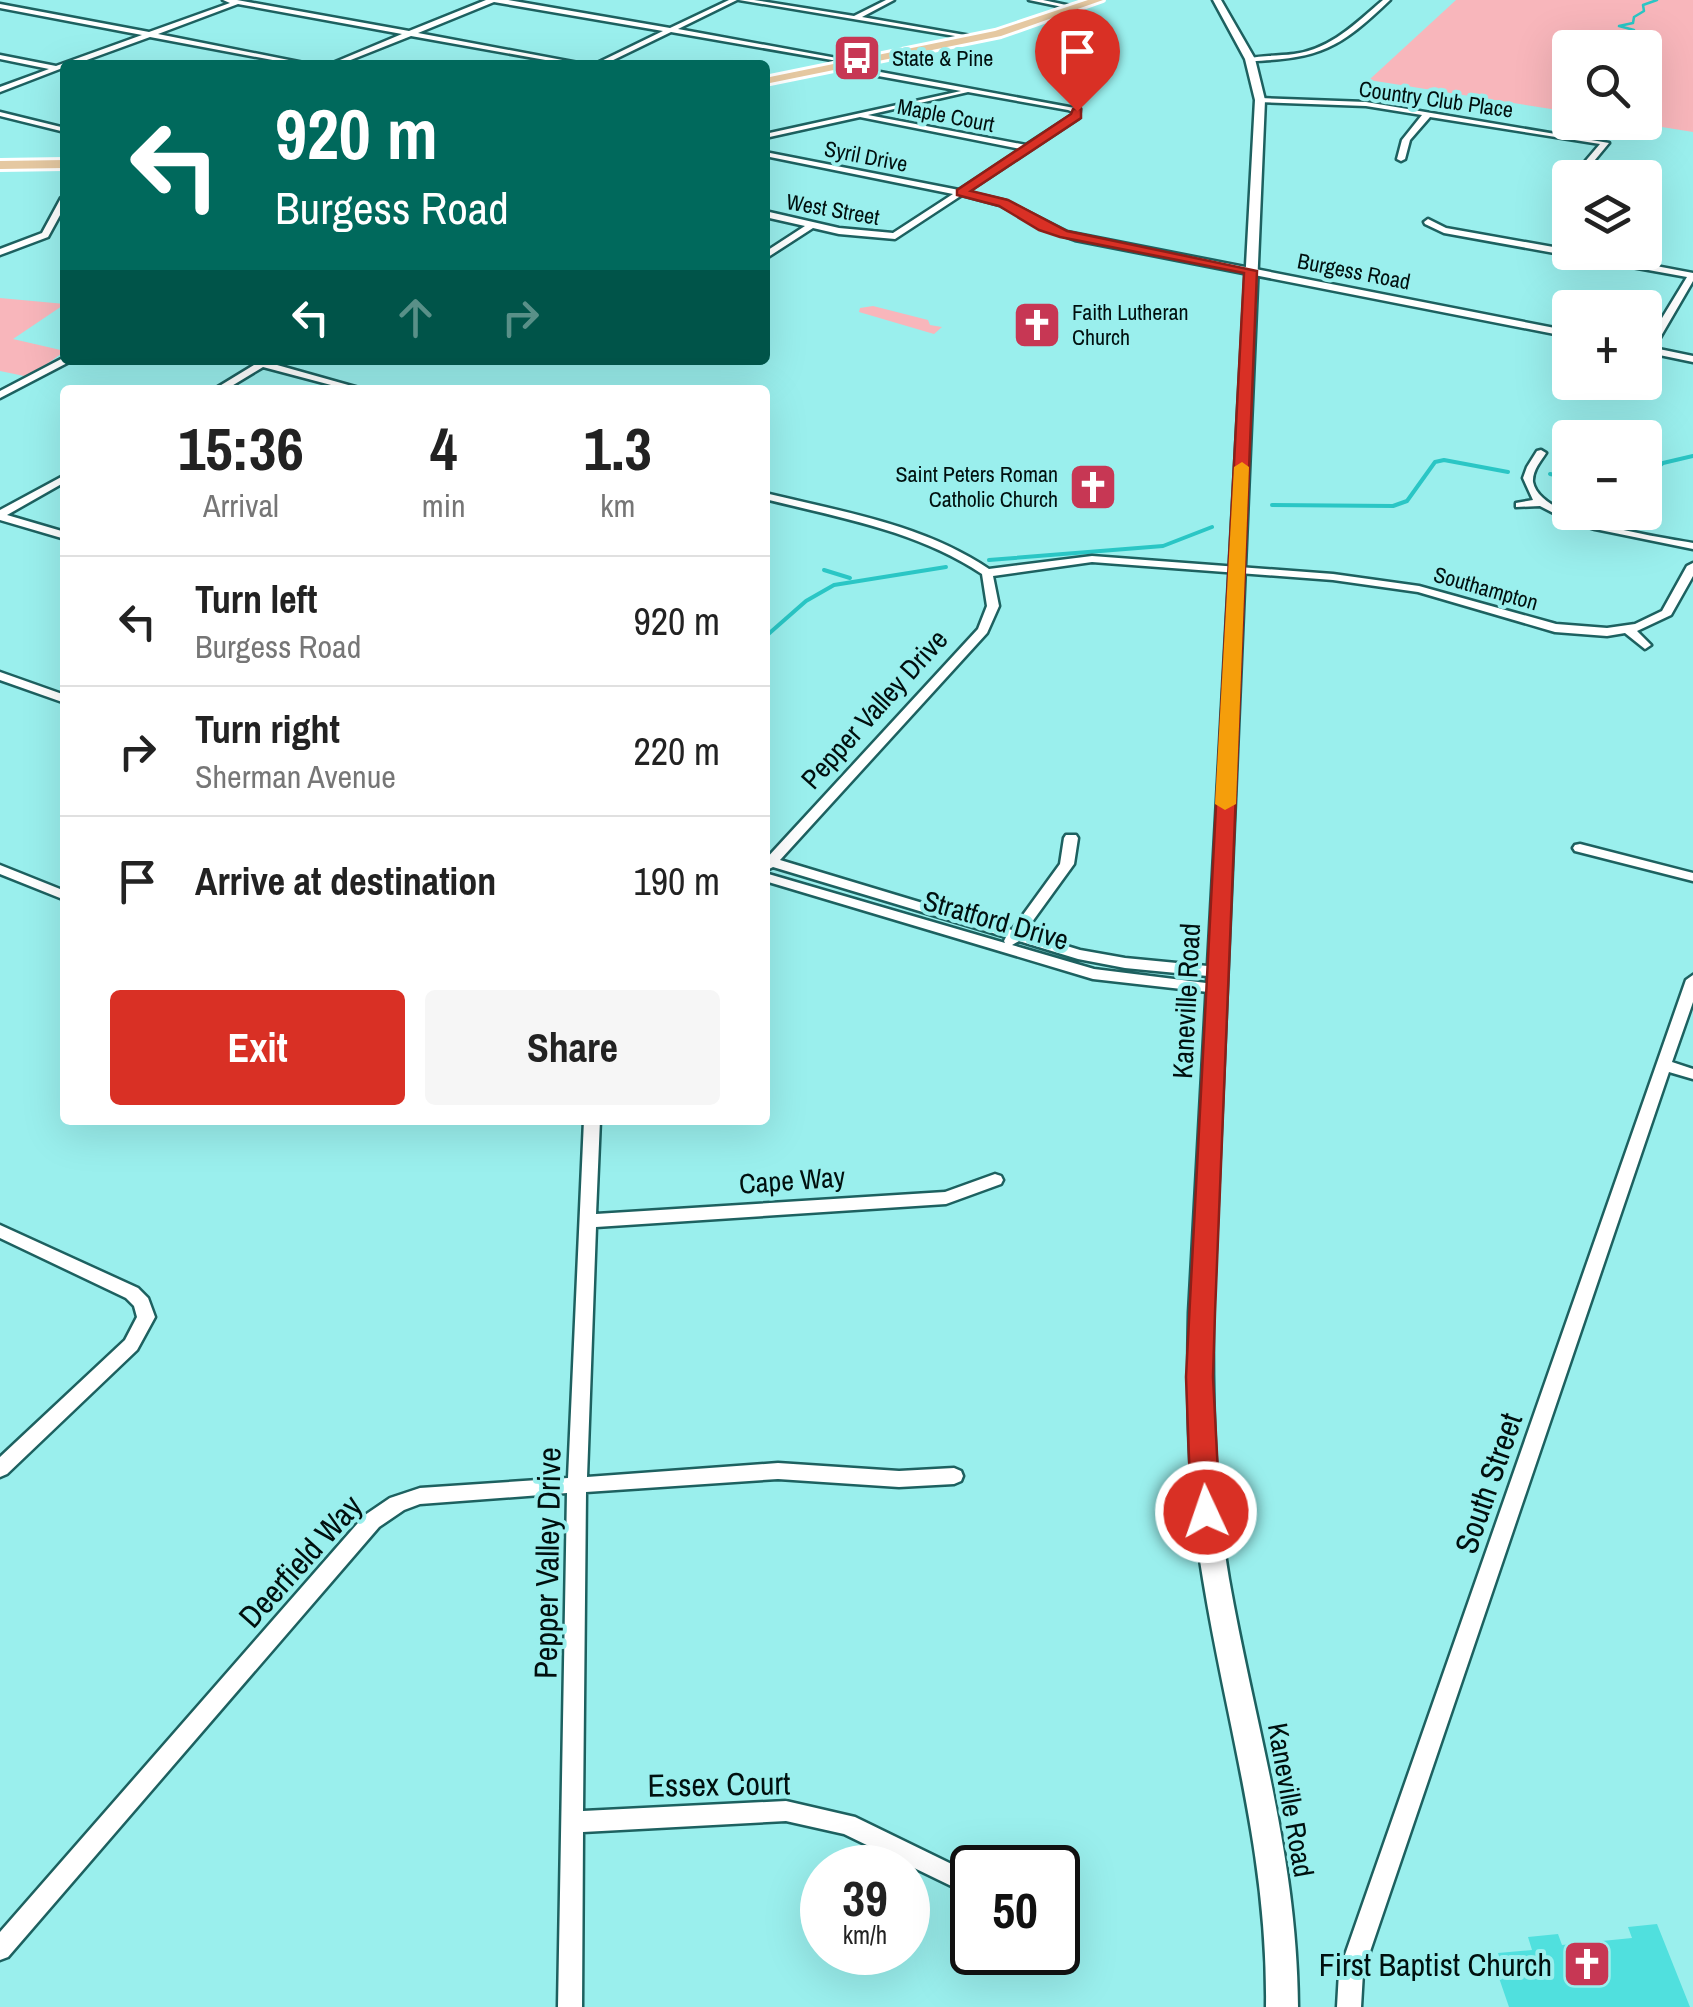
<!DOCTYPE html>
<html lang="en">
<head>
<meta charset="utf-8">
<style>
  :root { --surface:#fff; --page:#f6f6f6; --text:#222; --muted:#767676; --line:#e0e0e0; --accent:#d93025 }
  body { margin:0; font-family:"Archivo Narrow",sans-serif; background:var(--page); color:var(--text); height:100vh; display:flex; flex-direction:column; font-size:38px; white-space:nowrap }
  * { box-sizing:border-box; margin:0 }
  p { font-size:32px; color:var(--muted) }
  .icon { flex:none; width:55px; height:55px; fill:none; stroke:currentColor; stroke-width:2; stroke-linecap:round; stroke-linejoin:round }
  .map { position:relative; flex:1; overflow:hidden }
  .panel { position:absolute; left:60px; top:385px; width:710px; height:740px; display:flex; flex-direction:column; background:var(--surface); border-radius:10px; box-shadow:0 10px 40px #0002 }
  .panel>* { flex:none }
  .guide { position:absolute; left:60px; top:60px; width:710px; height:305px; border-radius:10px; box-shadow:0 10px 40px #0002; background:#00695c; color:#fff; overflow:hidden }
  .controls { position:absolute; left:1552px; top:30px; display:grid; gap:20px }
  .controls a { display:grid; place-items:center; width:110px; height:110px; border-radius:10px; background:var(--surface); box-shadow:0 10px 40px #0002; font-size:50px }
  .speed { position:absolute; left:800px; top:1845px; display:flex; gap:20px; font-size:50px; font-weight:700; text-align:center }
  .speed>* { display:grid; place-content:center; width:130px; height:130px; border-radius:50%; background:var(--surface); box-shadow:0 10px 40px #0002; line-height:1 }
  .speed small { font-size:25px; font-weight:400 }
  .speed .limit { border:5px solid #111; border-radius:15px; background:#fff; color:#111 }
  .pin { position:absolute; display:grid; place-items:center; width:85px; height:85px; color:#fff; margin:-102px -42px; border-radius:50% 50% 50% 0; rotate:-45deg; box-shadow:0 0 10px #0007 }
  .pin .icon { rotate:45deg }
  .me { position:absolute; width:110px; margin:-55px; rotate:357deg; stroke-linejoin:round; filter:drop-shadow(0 0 8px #0008) }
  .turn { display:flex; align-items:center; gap:35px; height:210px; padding:0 50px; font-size:45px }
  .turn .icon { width:130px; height:130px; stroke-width:2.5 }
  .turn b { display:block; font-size:70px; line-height:85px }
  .lanes { display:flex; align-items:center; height:95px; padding:0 50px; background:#0003; justify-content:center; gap:50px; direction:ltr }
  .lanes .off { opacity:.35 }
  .eta { display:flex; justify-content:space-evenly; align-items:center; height:170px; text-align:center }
  .eta b { font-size:60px; font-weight:700; line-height:70px }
  .button { display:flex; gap:20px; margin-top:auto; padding:20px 50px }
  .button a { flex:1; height:115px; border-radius:10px; background:var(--accent); color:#fff; font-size:40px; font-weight:700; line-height:115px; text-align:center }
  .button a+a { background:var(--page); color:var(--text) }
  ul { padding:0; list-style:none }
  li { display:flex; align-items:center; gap:30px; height:130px; padding:0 50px; border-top:2px solid var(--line) }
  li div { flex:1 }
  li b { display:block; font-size:38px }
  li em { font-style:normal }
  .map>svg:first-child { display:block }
  .green { fill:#f8b6bb }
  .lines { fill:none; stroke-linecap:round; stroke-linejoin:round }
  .stream-far1 { stroke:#2ac6c5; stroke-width:2.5 }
  .stream { stroke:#2ac6c5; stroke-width:4 }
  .building { fill:#50e0de }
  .minor-casing { stroke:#1d6160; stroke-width:5 }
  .secondary-casing { stroke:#1d6160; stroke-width:5 }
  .primary-casing { stroke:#fff; stroke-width:6 }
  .minor { fill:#fff; fill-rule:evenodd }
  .secondary { fill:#fff; fill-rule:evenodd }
  .primary { fill:#e5c8a1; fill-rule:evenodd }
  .route { fill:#d93025; stroke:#8d1f18; stroke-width:2.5 }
  .slow { fill:#f59e0b }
  .labels { text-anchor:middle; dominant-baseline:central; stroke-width:8; stroke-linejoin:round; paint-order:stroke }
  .far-poi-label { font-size:22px; fill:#00100f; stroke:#9aefed; text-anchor:start }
  .far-street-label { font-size:22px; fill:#00100f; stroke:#9aefed }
  .street-label { font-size:28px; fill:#00100f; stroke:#9aefed }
  .near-street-label { font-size:32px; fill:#00100f; stroke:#9aefed }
  .near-poi-label { font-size:32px; fill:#00100f; stroke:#9aefed; text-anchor:end }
</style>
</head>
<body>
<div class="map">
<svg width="1693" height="2007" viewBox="0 0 1693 2007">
  <rect width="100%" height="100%" fill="#9aefed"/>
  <g class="green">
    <path d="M1456 0H1693V132L1637 123 1645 122V48H1570V112L1369 80Z"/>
    <path d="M0 298 65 304 13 339 65 351 29 377 0 371Z"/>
    <path d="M873 306 928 320 930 325 942 327 934 334 859 312 860 308Z"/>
  </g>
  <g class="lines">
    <path class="stream-far1" d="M1605 48 1608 43H1628L1632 38 1627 35 1634 30 1619 26 1633 23 1634 17 1644 11 1643 5 1657 0"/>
    <g class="stream">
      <path d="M1550 474 1570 478"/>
      <path d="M1645 478 1663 463 1693 456"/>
      <path d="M1272 505 1393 506 1407 501 1435 462 1444 460 1508 472"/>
      <path d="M989 560 1163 546 1212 527"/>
      <path d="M824 570 850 578"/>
      <path d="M765 637 806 601 834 585 946 567"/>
    </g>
  </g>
  <path class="building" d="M1657 1924 1690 2007H1509L1498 1975H1505L1498 1953 1532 1950 1528 1937 1558 1934 1562 1945 1632 1938 1628 1927Z"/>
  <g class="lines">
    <g class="minor-casing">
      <g id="minor">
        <path d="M223 0H237L409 31 486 0H508L670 28 729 0H737L678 29 853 61 849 63 671 32 603 65H593L663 31 494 2 418 33 589 65H573L411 36 338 65H328L402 34 238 4 158 34 314 65H299L150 37 73 65H65V67L0 92V87L49 69 0 59V55L56 66 142 35 0 8V4L149 32 230 3Z"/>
        <path d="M739 0H754L854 16 886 0H894L862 17 982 38 979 40Z"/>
        <path d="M1029 0H1043L1080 8 1077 10Z"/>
        <path d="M1383 0H1390C1340 48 1320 59 1250 61L1246 59C1261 55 1279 56 1294 54 1331 49 1356 23 1383 0Z"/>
        <path d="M837 64 1080 109 1079 118 967 192 1006 201 1067 232 1570 331V337L1075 240 1050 231 1000 205 962 195 895 239 839 234 813 228 765 259V252L805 226 765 217V211L839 228 893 233 953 194 765 156V152L959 190 1021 149 860 117 765 138V134L961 91 834 68ZM968 92 1068 110 1073 112 1072 115 1026 145 868 115Z"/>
        <path d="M1260 98 1366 102 1609 143 1580 178H1571L1600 144 1430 117 1410 140 1405 159 1401 161 1397 159 1402 140 1422 115 1366 106 1257 102Z"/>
        <path d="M0 112 65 128V132L0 116Z"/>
        <path d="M65 196V206L48 237 0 255V249L42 233 61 198Z"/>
        <path d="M1428 219 1446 228 1570 250V252H1582L1693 273V281L1654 348 1693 356V362L1645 352V346L1687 277 1444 233 1425 224 1424 222Z"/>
        <path d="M65 357V360H71L69 362 0 398V391Z"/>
        <path d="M262 360H274L270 363 366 390H350L263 367 225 390H213Z"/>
        <path d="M1541 450 1546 453C1541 461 1532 471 1533 482 1540 521 1660 537 1693 543V549L1595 529 1569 521 1540 506 1516 507V503L1533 500 1523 478 1527 467 1537 451Z"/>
        <path d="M65 475V482L7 515 65 532V539L0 520V510Z"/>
        <path d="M765 493C843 512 922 524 989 569L1092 556 1333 574 1419 586 1556 624 1607 628 1635 624 1662 611 1687 566 1693 563V576L1671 615 1637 631 1651 645 1645 649 1625 633 1607 636 1555 632 1418 592 1333 580 1092 562 993 576 999 606 987 633 780 860 1012 930 1060 864 1064 838 1066 835H1076L1078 838 1074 864 1024 933 1080 950 1125 958 1218 967 1225 972 1218 977 1125 968 1078 959 1019 941 1012 945 1094 969 1222 985 1224 988 1222 991 1217 993 1093 979 765 881V873L1005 943 1004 941 1006 937 773 867 765 871V860L978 629 987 606 982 574C916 530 840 518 765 499Z"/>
        <path d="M0 672 65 695V703L0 680Z"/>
        <path d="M1580 844 1693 873V881L1575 851 1573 848 1575 845Z"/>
        <path d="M0 865 65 891V900L0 874Z"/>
        <path d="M1693 975V1002L1672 1062 1693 1069V1079L1669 1072 1363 1972 1361 2007H1337L1339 1972 1686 980Z"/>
        <path d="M584 1120H600L596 1214 945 1192 995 1174 1001 1176 1003 1180 1001 1184 946 1204 596 1227 587 1477 778 1463 899 1471 954 1468 961 1471 963 1476 961 1481 954 1484 899 1487 778 1479 586 1492 583 1811 786 1801 855 1817 972 1874V1896L844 1834 786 1821 583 1832 582 2007H558L567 1493 420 1504 404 1510 379 1527 8 1957 0 1960V1932L365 1515 390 1498 420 1488 568 1478Z"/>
        <path d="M0 1225 138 1288 148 1298 155 1317 137 1350 7 1474 0 1477V1457L125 1340 137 1317 134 1306 126 1298 0 1238Z"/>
      </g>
    </g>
    <g class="secondary-casing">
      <path id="secondary" d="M1213 0H1221L1255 59 1265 100 1213 1313C1212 1402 1214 1491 1229 1579 1255 1727 1297 1854 1298 2007H1266C1268 1854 1227 1727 1203 1579 1188 1491 1187 1402 1189 1313L1255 100 1245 59Z"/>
    </g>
    <g class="primary-casing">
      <g id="primary">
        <path d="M1088 0H1103L1001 36 765 84V78L995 31Z"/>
        <path d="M65 160V168L0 169V161Z"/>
      </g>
    </g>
    <use href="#minor" class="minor"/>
    <use href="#secondary" class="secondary"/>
    <use href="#primary" class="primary"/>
  </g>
  <path class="route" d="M1073 109H1081V118L971 191 1008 200 1067 231 1257 271 1215 1313 1213 1377 1220 1512 1216 1521 1206 1524 1195 1521 1191 1512 1186 1377 1244 273 1060 237 1039 230 999 206 957 195V190L1071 114Z"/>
  <path class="slow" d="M1242 462 1249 467 1236 804 1225 810 1215 804 1234 467Z"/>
  <defs>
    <g id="bus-square" transform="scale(2.5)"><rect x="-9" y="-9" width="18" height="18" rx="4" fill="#c73754" stroke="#9aefed"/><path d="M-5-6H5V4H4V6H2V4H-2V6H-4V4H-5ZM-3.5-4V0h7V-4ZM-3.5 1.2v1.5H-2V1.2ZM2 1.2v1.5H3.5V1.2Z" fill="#fff"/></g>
    <g id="church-square" transform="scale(2.5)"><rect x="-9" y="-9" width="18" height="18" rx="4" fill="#c73754" stroke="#9aefed"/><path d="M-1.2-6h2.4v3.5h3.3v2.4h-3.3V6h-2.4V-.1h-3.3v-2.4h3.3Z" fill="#fff"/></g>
  </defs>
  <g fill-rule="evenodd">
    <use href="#bus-square" x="857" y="58"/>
    <use href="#church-square" x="1037" y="325"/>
    <use href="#church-square" x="1093" y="487"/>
    <use href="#church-square" x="1587" y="1964"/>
  </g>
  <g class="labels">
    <g class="far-poi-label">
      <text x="892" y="58">State &amp; Pine</text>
      <text x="1072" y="312">Faith Lutheran<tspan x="1072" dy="25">Church</tspan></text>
      <text x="1058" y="474" text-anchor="end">Saint Peters Roman<tspan x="1058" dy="25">Catholic Church</tspan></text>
    </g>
    <g class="far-street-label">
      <text transform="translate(1436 99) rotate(8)">Country Club Place</text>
      <text transform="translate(946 115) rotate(11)">Maple Court</text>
      <text transform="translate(866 156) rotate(11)">Syril Drive</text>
      <text transform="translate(833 209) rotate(10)">West Street</text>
      <text transform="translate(1354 271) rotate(11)">Burgess Road</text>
      <text transform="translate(1486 588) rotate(16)">Southampton</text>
    </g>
    <g class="street-label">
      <text transform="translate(874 709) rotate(-48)">Pepper Valley Drive</text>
      <text transform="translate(996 920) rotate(16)">Stratford Drive</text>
      <text transform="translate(1186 1001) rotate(-87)">Kaneville Road</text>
      <text transform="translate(792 1180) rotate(-4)">Cape Way</text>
      <text transform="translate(1291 1800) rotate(80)">Kaneville Road</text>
    </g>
    <g class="near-street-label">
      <text transform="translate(1488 1483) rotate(-71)">South Street</text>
      <text transform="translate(300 1561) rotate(-48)">Deerfield Way</text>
      <text transform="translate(547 1563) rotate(-89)">Pepper Valley Drive</text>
      <text transform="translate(719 1784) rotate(-1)">Essex Court</text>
    </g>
    <g class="near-poi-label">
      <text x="1552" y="1964">First Baptist Church</text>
    </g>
  </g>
</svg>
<div class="controls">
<a><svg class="icon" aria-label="search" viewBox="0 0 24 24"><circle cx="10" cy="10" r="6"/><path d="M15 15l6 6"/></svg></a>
<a><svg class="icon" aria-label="layers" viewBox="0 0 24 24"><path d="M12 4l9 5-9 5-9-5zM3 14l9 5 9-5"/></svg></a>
<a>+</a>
<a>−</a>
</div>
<div class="speed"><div>39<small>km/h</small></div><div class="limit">50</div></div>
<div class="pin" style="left:1077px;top:111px;background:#d93025"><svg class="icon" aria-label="arrive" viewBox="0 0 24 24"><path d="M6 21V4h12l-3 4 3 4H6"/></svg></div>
<svg class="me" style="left:1206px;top:1512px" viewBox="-20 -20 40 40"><circle r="17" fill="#d93025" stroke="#fff" stroke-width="3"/><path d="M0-11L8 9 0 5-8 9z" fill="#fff"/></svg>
<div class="guide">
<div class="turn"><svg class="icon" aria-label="left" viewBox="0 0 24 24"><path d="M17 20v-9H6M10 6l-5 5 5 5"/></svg><div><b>920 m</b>Burgess Road</div></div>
<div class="lanes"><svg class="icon" aria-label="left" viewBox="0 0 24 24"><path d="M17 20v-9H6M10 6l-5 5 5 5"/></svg><svg class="icon off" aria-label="ahead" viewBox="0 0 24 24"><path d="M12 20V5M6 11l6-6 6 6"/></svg><svg class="icon off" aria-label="right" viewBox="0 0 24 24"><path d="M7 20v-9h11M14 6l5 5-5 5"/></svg></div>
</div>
<section class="panel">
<div class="eta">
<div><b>15:36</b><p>Arrival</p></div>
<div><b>4</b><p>min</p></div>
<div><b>1.3</b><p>km</p></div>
</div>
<ul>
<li><svg class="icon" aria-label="left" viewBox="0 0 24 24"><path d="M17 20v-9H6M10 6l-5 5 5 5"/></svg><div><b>Turn left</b><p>Burgess Road</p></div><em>920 m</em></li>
<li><svg class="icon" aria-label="right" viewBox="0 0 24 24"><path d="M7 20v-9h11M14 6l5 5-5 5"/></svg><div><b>Turn right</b><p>Sherman Avenue</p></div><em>220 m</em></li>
<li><svg class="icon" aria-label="arrive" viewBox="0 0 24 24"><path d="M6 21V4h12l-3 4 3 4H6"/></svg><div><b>Arrive at destination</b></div><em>190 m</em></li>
</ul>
<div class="button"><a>Exit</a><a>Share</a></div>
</section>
</div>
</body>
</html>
